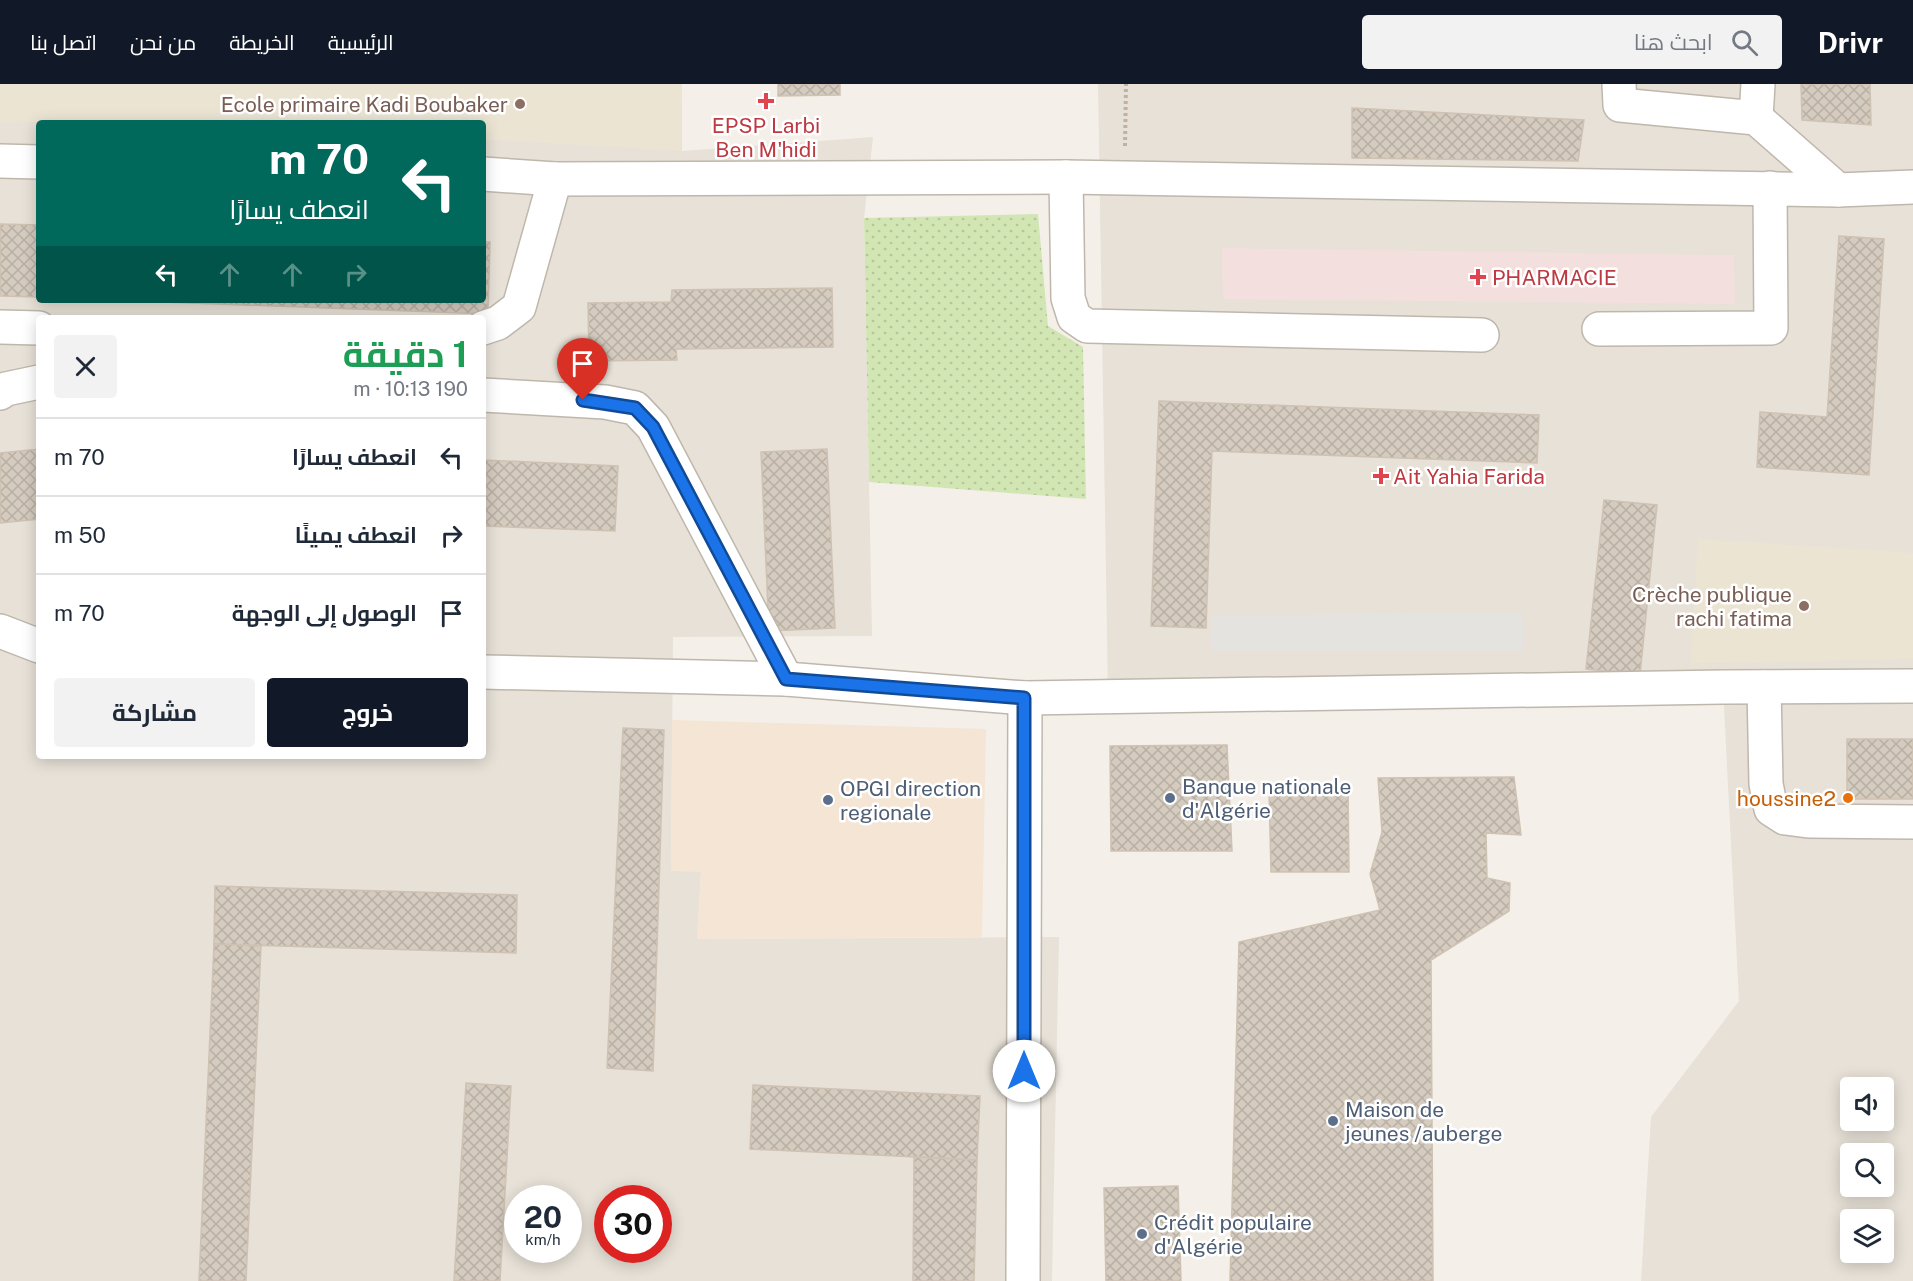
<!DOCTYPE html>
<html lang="ar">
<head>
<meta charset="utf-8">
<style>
  :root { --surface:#fff; --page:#f2f2f3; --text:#1f2937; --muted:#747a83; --line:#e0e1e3; --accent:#111827 }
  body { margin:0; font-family:"Public Sans",Cairo,sans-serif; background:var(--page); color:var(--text); direction:rtl; height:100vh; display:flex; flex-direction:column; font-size:22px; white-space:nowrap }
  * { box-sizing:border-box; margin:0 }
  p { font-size:20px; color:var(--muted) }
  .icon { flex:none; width:33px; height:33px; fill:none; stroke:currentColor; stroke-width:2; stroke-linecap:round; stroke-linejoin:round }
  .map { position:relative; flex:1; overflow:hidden; direction:ltr }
  .side { position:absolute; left:36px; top:231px; width:450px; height:444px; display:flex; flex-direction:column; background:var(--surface); border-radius:6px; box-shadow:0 3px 15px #0003; direction:rtl }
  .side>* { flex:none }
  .hud { position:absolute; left:36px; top:36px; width:450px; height:183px; border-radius:6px; box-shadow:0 3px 15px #0003; direction:rtl; background:#00695c; color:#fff; overflow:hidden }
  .buttons { position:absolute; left:1840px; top:993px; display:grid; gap:12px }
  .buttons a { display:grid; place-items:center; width:54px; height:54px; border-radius:6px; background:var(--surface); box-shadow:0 3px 15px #0003; font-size:30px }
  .speed { position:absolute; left:504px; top:1101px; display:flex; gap:12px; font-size:30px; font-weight:700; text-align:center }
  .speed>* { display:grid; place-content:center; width:78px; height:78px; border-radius:50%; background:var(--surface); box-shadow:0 3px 15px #0003; line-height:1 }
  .speed small { font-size:15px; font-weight:400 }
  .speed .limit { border:9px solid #d22; background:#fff; color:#111 }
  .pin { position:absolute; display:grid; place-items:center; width:51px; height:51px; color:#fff; margin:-62px -26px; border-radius:50% 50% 50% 0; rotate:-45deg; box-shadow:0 0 6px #0007 }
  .pin .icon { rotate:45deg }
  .me { position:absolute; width:66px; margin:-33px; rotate:0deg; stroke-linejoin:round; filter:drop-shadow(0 0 4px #0008) }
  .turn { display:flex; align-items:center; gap:21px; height:126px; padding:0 18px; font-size:27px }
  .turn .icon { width:78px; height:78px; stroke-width:2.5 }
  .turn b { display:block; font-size:42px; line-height:51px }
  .lanes { display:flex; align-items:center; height:57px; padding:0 18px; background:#0003; justify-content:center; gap:30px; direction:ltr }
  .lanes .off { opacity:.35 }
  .round { display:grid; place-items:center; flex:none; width:63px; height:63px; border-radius:6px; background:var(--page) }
  .head { display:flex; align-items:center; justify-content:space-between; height:102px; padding:0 18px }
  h1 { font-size:36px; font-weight:700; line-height:45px; color:#1e9e55 }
  .primary-button { display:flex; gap:12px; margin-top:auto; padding:12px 18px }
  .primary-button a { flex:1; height:69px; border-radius:6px; background:var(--accent); color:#fff; font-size:24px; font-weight:700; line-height:69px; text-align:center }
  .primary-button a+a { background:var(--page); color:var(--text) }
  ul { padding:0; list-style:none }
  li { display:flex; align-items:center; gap:18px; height:78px; padding:0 18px; border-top:2px solid var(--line) }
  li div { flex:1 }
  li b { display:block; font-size:22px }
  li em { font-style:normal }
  header { display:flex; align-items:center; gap:36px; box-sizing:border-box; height:84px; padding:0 30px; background:var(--accent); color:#fff }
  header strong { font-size:28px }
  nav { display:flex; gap:33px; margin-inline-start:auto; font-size:21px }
  .search { width:420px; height:54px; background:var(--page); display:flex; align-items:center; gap:15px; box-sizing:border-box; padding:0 21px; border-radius:6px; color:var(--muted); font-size:22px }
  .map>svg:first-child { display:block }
  .residential { fill:#e7e1d7; fill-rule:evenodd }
  .commercial { fill:#f4e5d5 }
  .education { fill:#ece4d3 }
  .medical { fill:#f3dfdd }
  .green { fill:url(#green-dots) }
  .parking { fill:#e5e3e0 }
  .building { fill:url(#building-cross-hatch); stroke:#cfc2b2; stroke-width:1.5 }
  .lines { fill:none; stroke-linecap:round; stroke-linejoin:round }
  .minor-casing { stroke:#bfb7ac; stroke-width:36 }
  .path { stroke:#c0b29e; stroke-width:4; stroke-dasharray:3 3; stroke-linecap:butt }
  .minor { stroke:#fff; stroke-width:33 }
  .route-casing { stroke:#114b97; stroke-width:15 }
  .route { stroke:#1a73e8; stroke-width:10 }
  .health-dot { fill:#e0444e; stroke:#fff; stroke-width:2 }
  .education-dot { fill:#8d6e63; stroke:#fff; stroke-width:2 }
  .service-dot { fill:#5c6f8a; stroke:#fff; stroke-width:2 }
  .food-dot { fill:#e8710a; stroke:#fff; stroke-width:2 }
  .labels { text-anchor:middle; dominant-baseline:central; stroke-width:5; stroke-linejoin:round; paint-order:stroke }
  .education-label { font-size:21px; fill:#785e54; stroke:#fff; text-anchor:end }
  .health-label { font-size:21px; fill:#be3a42; stroke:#fff; text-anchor:start }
  .service-label { font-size:21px; fill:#4e5e75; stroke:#fff; text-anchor:start }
  .food-label { font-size:21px; fill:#c56008; stroke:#fff; text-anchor:end }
</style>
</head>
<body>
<header>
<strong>Drivr</strong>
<div class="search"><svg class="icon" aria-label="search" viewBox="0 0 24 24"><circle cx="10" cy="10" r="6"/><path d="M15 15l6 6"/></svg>ابحث هنا</div>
<nav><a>الرئيسية</a><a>الخريطة</a><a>من نحن</a><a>اتصل بنا</a></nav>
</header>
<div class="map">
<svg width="1913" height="1197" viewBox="0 0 1913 1197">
  <defs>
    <pattern id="green-dots" width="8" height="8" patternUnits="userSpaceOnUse" patternTransform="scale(1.5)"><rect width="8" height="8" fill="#d2e6b4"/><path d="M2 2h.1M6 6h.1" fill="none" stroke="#b6c69c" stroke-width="1.8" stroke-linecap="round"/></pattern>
    <pattern id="building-cross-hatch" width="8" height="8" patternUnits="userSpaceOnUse" patternTransform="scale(1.5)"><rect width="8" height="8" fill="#d5cbbf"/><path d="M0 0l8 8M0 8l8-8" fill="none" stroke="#b8afa5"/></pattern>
  </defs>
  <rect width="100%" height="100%" fill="#f4f0e9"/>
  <g class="residential">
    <path d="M0 0H682V67L873 53 864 135 872 552 673 553 671 787H701L697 855 1059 853 1052 1197H0ZM39 39H483V216H39ZM39 234H483V672H39ZM518 1114H568V1166H518ZM608 1114H658V1166H608Z"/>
    <path d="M1098 0H1913V1197H1641L1651 1033 1739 917 1723 603 1108 612ZM1851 1004H1884V1036H1851ZM1851 1070H1884V1102H1851ZM1851 1136H1884V1168H1851Z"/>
  </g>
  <path class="commercial" d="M672 636 986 645 982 853 697 855 701 788 671 787Z"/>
  <g class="education">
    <path d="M0 0H682L681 67 483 55V39L0 38Z"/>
    <path d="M1698 455 1913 469V575L1691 579Z"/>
  </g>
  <path class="medical" d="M1222 164 1734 171 1735 220 1223 215Z"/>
  <path class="green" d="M1038 130 1048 242 1083 263 1086 415 869 398 864 134Z"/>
  <path class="parking" d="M1522 529 1524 567H1212V531Z"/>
  <g class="building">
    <path d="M778 0H840V11L778 12Z"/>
    <path d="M1801 0H1870L1871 41 1802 36Z"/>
    <path d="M1352 24 1584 36 1578 77 1352 74Z"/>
    <path d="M0 140 39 141V213L0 212Z"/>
    <path d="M1839 152 1884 155 1869 391 1757 383 1760 328 1827 333Z"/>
    <path d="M483 158H490L488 230 110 216H483Z"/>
    <path d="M832 204 833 263 676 265 677 276 589 277 588 219 671 218 672 206Z"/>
    <path d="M1159 317 1539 331 1537 379 1212 367 1206 544 1151 542Z"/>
    <path d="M39 365V435L0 439V369Z"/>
    <path d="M827 365 835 544 769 547 761 368Z"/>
    <path d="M483 376 618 382 615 447 483 442Z"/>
    <path d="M1604 416 1657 421 1640 591 1586 585Z"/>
    <path d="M623 644 664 646 653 987 607 984Z"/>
    <rect x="1847" y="655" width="66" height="60"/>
    <path d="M1227 661 1232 767H1111L1110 662Z"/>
    <path d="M1514 693 1521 751 1486 749 1487 794 1510 799 1509 827 1431 876 1433 1197H1230L1239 858 1380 826 1370 790 1382 748 1378 694Z"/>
    <path d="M1348 704 1349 788H1271L1269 705Z"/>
    <path d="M215 802 517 811 516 869 214 860Z"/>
    <path d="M214 860 261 862 246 1197H199Z"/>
    <path d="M466 999 511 1002 500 1197H454Z"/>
    <path d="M753 1001 980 1012 977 1076 750 1065Z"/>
    <path d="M914 1073 977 1076 974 1197H913Z"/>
    <path d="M1178 1102 1181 1197H1106L1104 1104Z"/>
  </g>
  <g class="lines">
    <g class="minor-casing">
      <g id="minor">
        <path d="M1619 0 1620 21 1756 34 1838 106"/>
        <path d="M1756 34 1758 0"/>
        <path d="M0 77 39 78"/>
        <path d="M483 90 555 95 1066 93 1838 106 1913 103"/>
        <path d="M1066 93 1068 214 1074 233 1087 242 1482 251"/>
        <path d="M0 243 39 244"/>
        <path d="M483 244 498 239 519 223 555 95"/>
        <path d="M1599 245 1771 244 1770 104"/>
        <path d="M0 309 6 305 39 298"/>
        <path d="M483 311 605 318 635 324 653 343 786 595"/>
        <path d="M0 547 39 562"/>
        <path d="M483 588 786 595 1025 614 1723 603 1913 602"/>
        <path d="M1764 603 1766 700 1771 725 1785 734 1808 737 1913 738"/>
        <path d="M1023 1197 1025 614"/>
      </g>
    </g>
    <path class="path" d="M1125 62 1126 0"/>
    <use href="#minor" class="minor"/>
  </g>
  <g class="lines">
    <g class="route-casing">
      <path id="route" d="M583 316 635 324 653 343 786 595 1024 614V987"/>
    </g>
    <use href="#route" class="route"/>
  </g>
  <g class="health-dot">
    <path d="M763 8h6v6h6v6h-6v6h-6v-6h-6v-6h6z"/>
    <path d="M1475 184h6v6h6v6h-6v6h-6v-6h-6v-6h6z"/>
    <path d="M1378 383h6v6h6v6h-6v6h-6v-6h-6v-6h6z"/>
  </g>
  <g class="education-dot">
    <circle cx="520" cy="20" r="6"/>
    <circle cx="1804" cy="522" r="6"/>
  </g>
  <g class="service-dot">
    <circle cx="1170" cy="714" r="6"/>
    <circle cx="828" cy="716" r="6"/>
    <circle cx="1333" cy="1037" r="6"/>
    <circle cx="1142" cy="1150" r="6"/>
  </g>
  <circle class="food-dot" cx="1848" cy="714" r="6"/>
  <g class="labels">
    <g class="education-label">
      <text x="508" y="20">Ecole primaire Kadi Boubaker</text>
      <text x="1792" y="510">Crèche publique<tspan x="1792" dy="24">rachi fatima</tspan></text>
    </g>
    <g class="health-label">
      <text x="766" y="41" text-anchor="middle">EPSP Larbi<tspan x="766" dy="24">Ben M'hidi</tspan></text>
      <text x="1492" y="193">PHARMACIE</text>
      <text x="1393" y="392">Ait Yahia Farida</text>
    </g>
    <g class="service-label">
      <text x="1182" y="702">Banque nationale<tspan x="1182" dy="24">d'Algérie</tspan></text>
      <text x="840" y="704">OPGI direction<tspan x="840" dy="24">regionale</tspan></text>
      <text x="1345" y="1025">Maison de<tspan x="1345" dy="24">jeunes /auberge</tspan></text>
      <text x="1154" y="1138">Crédit populaire<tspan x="1154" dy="24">d'Algérie</tspan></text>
    </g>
    <g class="food-label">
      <text x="1836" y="714">houssine2</text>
    </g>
  </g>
</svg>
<div class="buttons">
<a><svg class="icon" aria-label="sound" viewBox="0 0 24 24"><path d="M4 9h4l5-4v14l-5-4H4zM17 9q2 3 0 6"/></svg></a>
<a><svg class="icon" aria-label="search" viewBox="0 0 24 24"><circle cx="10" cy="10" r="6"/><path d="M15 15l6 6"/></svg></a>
<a><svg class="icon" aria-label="layers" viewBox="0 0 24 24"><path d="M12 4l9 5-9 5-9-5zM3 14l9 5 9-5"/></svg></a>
</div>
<div class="speed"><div>20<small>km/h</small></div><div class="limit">30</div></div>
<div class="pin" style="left:583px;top:316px;background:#d93025"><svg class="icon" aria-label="arrive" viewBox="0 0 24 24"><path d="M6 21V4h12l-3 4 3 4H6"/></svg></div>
<svg class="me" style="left:1024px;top:987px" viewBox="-20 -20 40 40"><circle r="19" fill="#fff"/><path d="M0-13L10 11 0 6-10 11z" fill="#1a73e8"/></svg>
<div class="hud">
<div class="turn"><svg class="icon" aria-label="left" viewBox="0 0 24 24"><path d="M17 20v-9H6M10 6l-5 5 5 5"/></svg><div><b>70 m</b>انعطف يسارًا</div></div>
<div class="lanes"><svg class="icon" aria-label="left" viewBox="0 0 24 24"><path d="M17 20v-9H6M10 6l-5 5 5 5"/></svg><svg class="icon off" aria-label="ahead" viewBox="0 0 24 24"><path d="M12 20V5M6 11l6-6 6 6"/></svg><svg class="icon off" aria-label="ahead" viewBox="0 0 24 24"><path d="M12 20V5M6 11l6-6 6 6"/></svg><svg class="icon off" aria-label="right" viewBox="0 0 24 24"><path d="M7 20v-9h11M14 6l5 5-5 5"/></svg></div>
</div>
<section class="side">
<div class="head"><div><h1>1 دقيقة</h1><p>190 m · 10:13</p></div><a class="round"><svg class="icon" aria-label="close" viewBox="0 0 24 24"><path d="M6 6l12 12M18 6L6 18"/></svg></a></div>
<ul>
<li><svg class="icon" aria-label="left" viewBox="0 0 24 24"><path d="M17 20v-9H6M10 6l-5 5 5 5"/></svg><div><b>انعطف يسارًا</b></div><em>70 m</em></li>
<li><svg class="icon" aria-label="right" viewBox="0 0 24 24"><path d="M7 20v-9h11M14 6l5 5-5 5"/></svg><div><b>انعطف يمينًا</b></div><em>50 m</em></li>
<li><svg class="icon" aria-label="arrive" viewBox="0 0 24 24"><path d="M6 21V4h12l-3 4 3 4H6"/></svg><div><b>الوصول إلى الوجهة</b></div><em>70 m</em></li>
</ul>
<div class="primary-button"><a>خروج</a><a>مشاركة</a></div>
</section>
</div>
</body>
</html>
